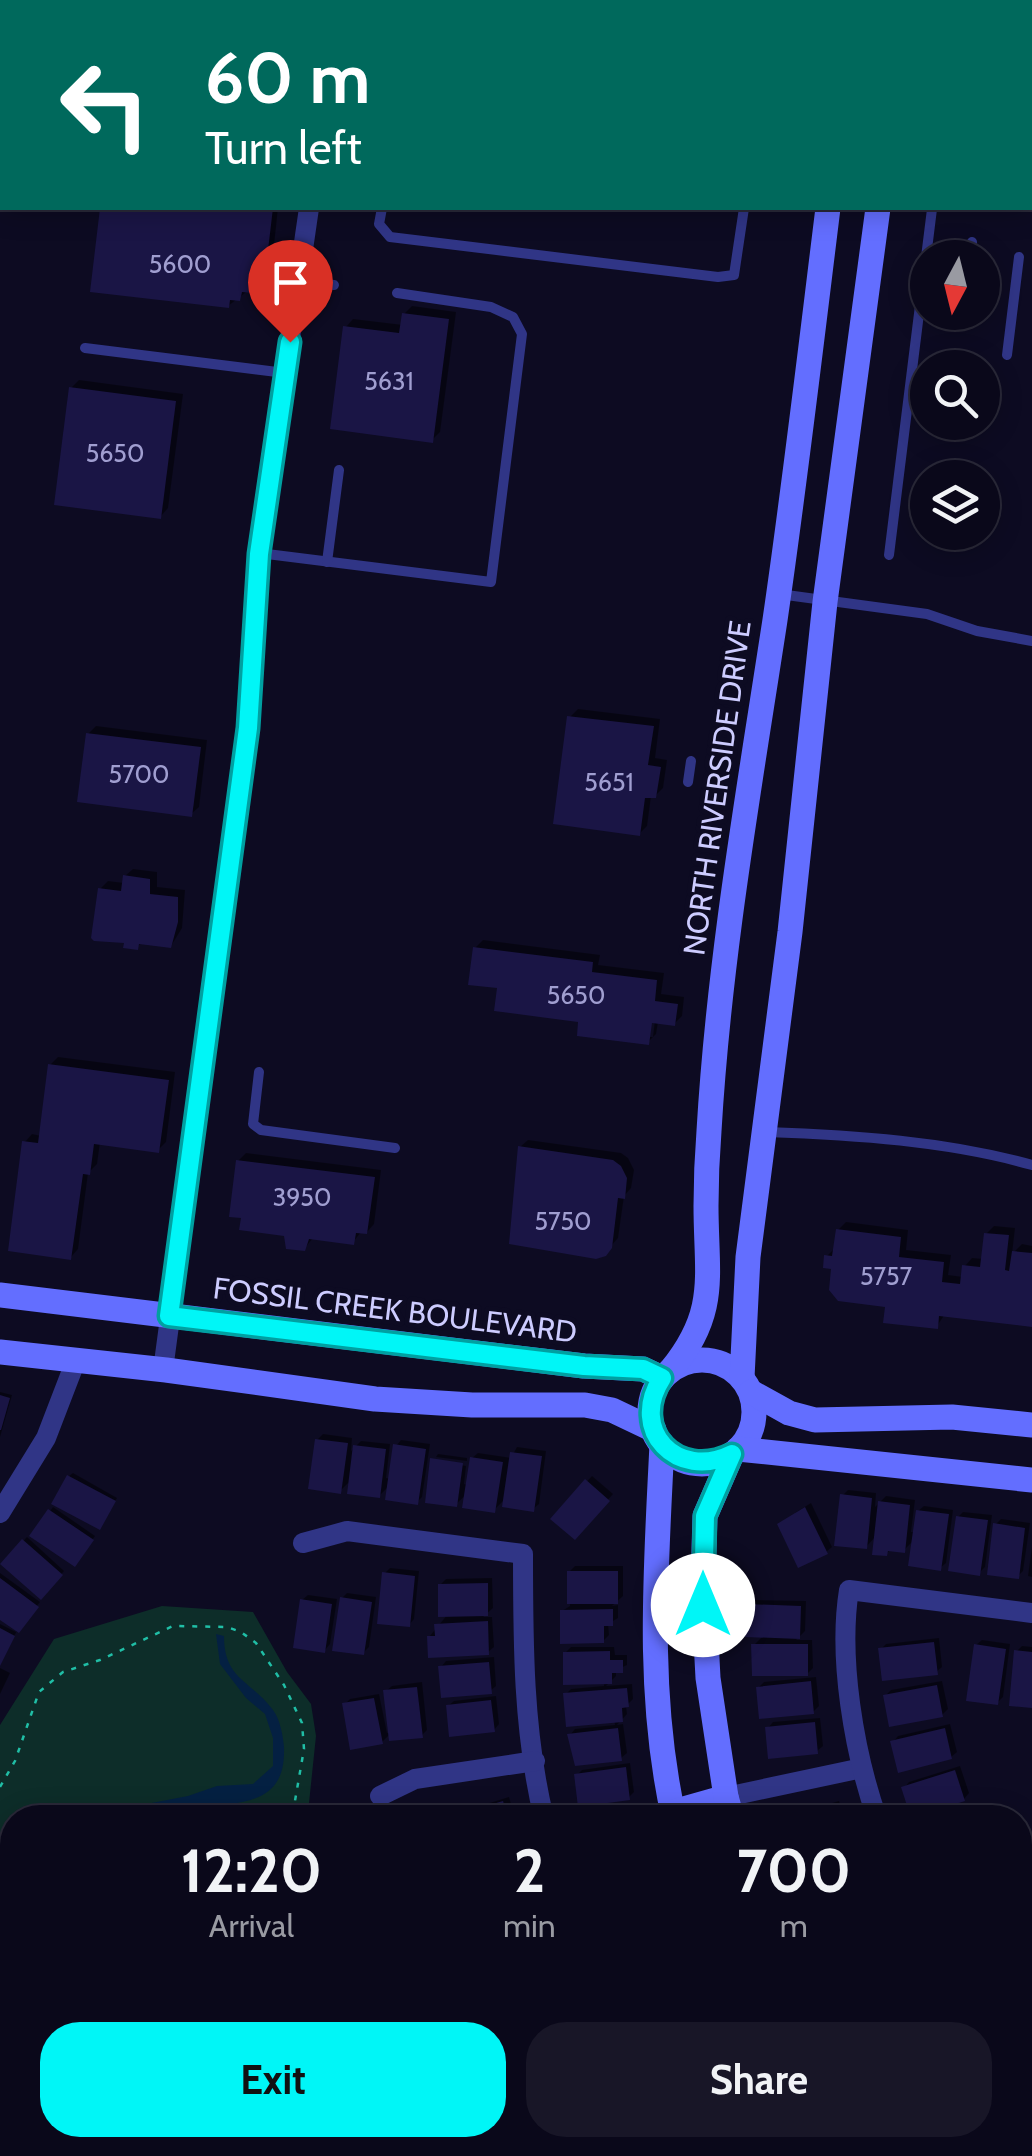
<!DOCTYPE html>
<html lang="en">
<head>
<meta charset="utf-8">
<style>
  :root { --surface:#0a081a; --page:#181627; --text:#f1f3f6; --muted:#999aa2; --line:#2a2939; --accent:#00f6f7 }
  body { margin:0; font-family:Cabin,sans-serif; background:var(--page); color:var(--text); height:100vh; display:flex; flex-direction:column; font-size:38px; white-space:nowrap }
  * { box-sizing:border-box; margin:0 }
  p { font-size:32px; color:var(--muted) }
  .icon { flex:none; width:55px; height:55px; fill:none; stroke:currentColor; stroke-width:2; stroke-linecap:round; stroke-linejoin:round }
  .map { position:relative; flex:1; overflow:hidden }
  .drawer { position:absolute; left:0px; top:1805px; width:1032px; height:352px; display:flex; flex-direction:column; background:var(--surface); border-radius:40px 40px 0 0; box-shadow:0 5px 25px #0003,0 0 0 2px var(--line) }
  .drawer>* { flex:none }
  .banner { position:absolute; left:0px; top:0px; width:1032px; height:210px; box-shadow:0 5px 25px #0003,0 0 0 2px var(--line); background:#00695c; color:#fff; overflow:hidden }
  .needle { width:65px; rotate:187deg }
  .fabs { position:absolute; left:910px; top:240px; display:grid; gap:20px }
  .fabs a { display:grid; place-items:center; width:90px; height:90px; border-radius:50%; background:var(--surface); box-shadow:0 5px 25px #0003,0 0 0 2px var(--line); font-size:50px }
  .pin { position:absolute; display:grid; place-items:center; width:85px; height:85px; color:#fff; margin:-102px -42px; border-radius:50% 50% 50% 0; rotate:-45deg; box-shadow:0 0 10px #0007 }
  .pin .icon { rotate:45deg }
  .me { position:absolute; width:110px; margin:-55px; rotate:0deg; stroke-linejoin:round; filter:drop-shadow(0 0 8px #0008) }
  .turn { display:flex; align-items:center; gap:35px; height:210px; padding:0 40px; font-size:45px }
  .turn .icon { width:130px; height:130px; stroke-width:2.5 }
  .turn b { display:block; font-size:70px; line-height:85px }
  .eta { display:flex; justify-content:space-evenly; align-items:center; height:170px; text-align:center }
  .eta b { font-size:60px; font-weight:800; line-height:70px }
  .action { display:flex; gap:20px; margin-top:auto; padding:20px 40px }
  .action a { flex:1; height:115px; border-radius:40px; background:var(--accent); color:#111; font-size:40px; font-weight:800; line-height:115px; text-align:center }
  .action a+a { background:var(--page); color:var(--text) }
  .map>svg:first-child { display:block }
  .green { fill:#0d2d29 }
  .water { fill:#042042 }
  .shadow { fill:#0007; fill-rule:evenodd }
  .building { fill:#1a1545 }
  .lines { fill:none; stroke-linecap:round; stroke-linejoin:round }
  .path { stroke:#20bea6; stroke-width:2.5; stroke-dasharray:5 8; stroke-linecap:butt }
  .lane { stroke:#303586; stroke-width:10 }
  .street { stroke:#303586; stroke-width:20 }
  .secondary { stroke:#636eff; stroke-width:25 }
  .route-casing { stroke:#00a0a1; stroke-width:25 }
  .route { stroke:#00f6f7; stroke-width:18 }
  .labels { text-anchor:middle; dominant-baseline:central; stroke-width:10; stroke-linejoin:round; paint-order:stroke }
  .number-label { font-size:25px; fill:#a09ed0 }
  .street-label { font-size:30px; fill:#cdccff; stroke:#0d0b22 }
</style>
</head>
<body>
<div class="map">
<svg width="1032" height="2156" viewBox="0 0 1032 2156">
  <rect width="100%" height="100%" fill="#0d0b22"/>
  <path class="green" d="M162 1606 253 1612 287 1672 311 1704 316 1736 309 1803 313 1817 12 1818V2145H271L266 2156H0V1725L54 1639Z"/>
  <path class="water" d="M216 1634 224 1636C224 1680 251 1680 273 1710 280 1719 283 1736 284 1747 286 1803 247 1801 204 1808 180 1811 158 1818 134 1817L141 1805 188 1796 217 1786 253 1784 273 1766V1738L265 1714 246 1698 220 1664Z"/>
  <g class="shadow">
    <path d="M127 0H303L127 2Z"/>
    <path d="M535 0H728L535 2Z"/>
    <path d="M103 208H278L271 273 228 306 93 290Z"/>
    <path d="M412 306 456 312 440 432 432 440 346 327 353 319 403 325 404 314Z"/>
    <path d="M79 380 183 394 168 508 161 516 71 388Z"/>
    <path d="M578 709 660 719 655 758 667 760 663 788 655 796H651L647 826 640 833 570 717Z"/>
    <path d="M96 726 207 740 199 807 191 814 88 734Z"/>
    <path d="M133 869 157 872V887L185 890 182 928 171 946 142 942 137 947 100 889 108 881 124 883 125 876Z"/>
    <path d="M483 940 600 955 598 965 664 973 661 994 684 997 682 1016 674 1024 658 1022 656 1034 648 1042 581 1020 500 986 475 948ZM651 1011H656L653 1037H648Z"/>
    <path d="M58 1057 175 1072 166 1142 158 1150 100 1142 97 1164 88 1173 78 1249 71 1257 25 1142 32 1134 41 1136 50 1065Z"/>
    <path d="M528 1140 621 1153 628 1158 634 1170 631 1188 624 1196 618 1238 604 1254 520 1147Z"/>
    <path d="M246 1153 381 1170 374 1224 367 1232 362 1231 353 1242 313 1238 304 1249 287 1234 238 1161Z"/>
    <path d="M846 1222 908 1230 906 1250 951 1255 948 1275 963 1277 965 1266 972 1258 983 1259 986 1234 994 1226 1015 1228 1012 1254 1022 1244 1032 1246V1324L945 1314 937 1326 887 1305 834 1267 827 1256 836 1247 838 1230Z"/>
    <path d="M0 1392 12 1395 0 1437Z"/>
    <path d="M323 1434 352 1438 351 1451 361 1441 390 1444 386 1478 391 1479 396 1446 401 1440 430 1444 422 1497 417 1502 390 1485 379 1496 351 1480 340 1491 317 1440Z"/>
    <path d="M517 1447 546 1451 539 1504 533 1509 505 1499 494 1510 467 1494 456 1504 433 1460 466 1466 464 1484 468 1485 472 1458 478 1453 511 1458Z"/>
    <path d="M438 1454 467 1458V1461L436 1457Z"/>
    <path d="M73 1473 117 1498 102 1524 69 1476Z"/>
    <path d="M592 1476 613 1494 575 1537 554 1518Z"/>
    <path d="M848 1490 876 1493 875 1507 886 1496 915 1500 911 1532H916L918 1511 924 1506 953 1510 946 1563 940 1568 915 1539 904 1550 891 1549 886 1554 876 1536 866 1547 842 1496Z"/>
    <path d="M811 1503 832 1547 826 1552 795 1513Z"/>
    <path d="M53 1507 95 1536 77 1561 33 1535Z"/>
    <path d="M963 1512 992 1515 985 1567 979 1573 958 1517Z"/>
    <path d="M1001 1519 1030 1523 1023 1571 1018 1576 996 1524Z"/>
    <path d="M27 1537 64 1571 41 1597 3 1563Z"/>
    <path d="M1032 1547V1577L1028 1576Z"/>
    <path d="M575 1566H623V1596L612 1606 618 1605V1618L608 1624 609 1635 603 1641 562 1611 570 1606 569 1572Z"/>
    <path d="M390 1568 419 1571 414 1619 409 1625 384 1574Z"/>
    <path d="M0 1573 40 1602 18 1629 0 1662V1624L16 1632 17 1629 0 1617Z"/>
    <path d="M492 1578 493 1608 483 1617H492L494 1647 488 1652 429 1637 448 1614 440 1585 446 1579Z"/>
    <path d="M347 1593 376 1597 369 1647 363 1653 342 1598Z"/>
    <path d="M308 1595 337 1599 330 1644 325 1650 302 1600Z"/>
    <path d="M754 1600 806 1601 805 1631 796 1640H812L813 1668 807 1674 754 1645 764 1635 748 1605Z"/>
    <path d="M939 1638 942 1667 936 1672 881 1649 886 1644Z"/>
    <path d="M982 1640 1010 1644 1003 1697 997 1703 976 1645Z"/>
    <path d="M1022 1646 1032 1647V1706L1017 1651Z"/>
    <path d="M571 1647H614L615 1655H627V1665L616 1670V1676L606 1686 632 1684 633 1699 626 1706 627 1714 617 1725 623 1724 627 1753 621 1758 570 1735 575 1729 615 1725 614 1720 566 1694 571 1689 604 1686V1682L565 1653Z"/>
    <path d="M494 1657 496 1686 490 1691 441 1667 446 1661Z"/>
    <path d="M0 1668 10 1673 0 1694Z"/>
    <path d="M816 1677 819 1706 813 1712 758 1688 764 1682Z"/>
    <path d="M942 1681 948 1709 942 1715 885 1696 891 1690Z"/>
    <path d="M422 1682 427 1730 422 1735 391 1733 382 1742 345 1704 350 1699 379 1694 387 1733 391 1732 386 1691 392 1686Z"/>
    <path d="M496 1696 499 1724 494 1730 448 1706 454 1701Z"/>
    <path d="M820 1718 823 1746 817 1751 768 1728 773 1722Z"/>
    <path d="M950 1724 957 1752 951 1757 893 1742 898 1736Z"/>
    <path d="M630 1763 634 1792 629 1797 577 1775 582 1770Z"/>
    <path d="M960 1766 969 1793 964 1799 904 1788 909 1782Z"/>
    <path d="M509 1797 515 1818H459L464 1811Z"/>
    <path d="M839 1801 844 1818H786L788 1816Z"/>
    <path d="M973 1808 977 1818H950Z"/>
    <path d="M1032 1840V1907L1031 1908 1020 1845Z"/>
    <path d="M1020 2124 1032 2140V2149L1024 2156H979L989 2145H1020Z"/>
    <path d="M301 2145H361L365 2147 361 2156H303L298 2153Z"/>
    <path d="M634 2145H646L652 2156H614Z"/>
    <path d="M771 2145H790L798 2156H756Z"/>
  </g>
  <g class="building">
    <path d="M100 208H273L264 284 253 282 252 293 242 292 240 301 230 300 229 308 90 292Z"/>
    <path d="M402 313 449 319 433 443 330 429 343 326 399 333Z"/>
    <path d="M69 387 176 401 161 519 54 505Z"/>
    <path d="M567 716 654 726 648 765 661 767 656 798H645L640 836 553 824Z"/>
    <path d="M86 733 201 747 192 817 77 802Z"/>
    <path d="M123 875 150 879V894L178 897V922L171 948 139 944 138 950 123 948 124 943 94 941 91 938 98 888 121 891Z"/>
    <path d="M473 947 593 962 592 972 657 980 655 1001 678 1004 675 1026 652 1023 649 1045 577 1036 578 1022 494 1011 497 988 468 985Z"/>
    <path d="M48 1064 169 1080 159 1153 94 1144 90 1175 83 1174 71 1260 8 1251 22 1141 38 1143Z"/>
    <path d="M518 1146 613 1160 621 1166 627 1178 625 1199 618 1198 612 1248 606 1256 596 1259 509 1244Z"/>
    <path d="M236 1160 375 1177 367 1234 356 1233 354 1245 309 1239 305 1251 286 1249 284 1236 239 1230 241 1218 229 1217Z"/>
    <path d="M836 1229 901 1237 899 1257 944 1262 942 1282 960 1284 962 1265 980 1267 984 1233 1009 1235 1005 1270 1009 1271 1012 1251 1032 1253V1327L939 1316 938 1329 883 1323 885 1307 838 1301 829 1290 831 1269 823 1268 824 1255 832 1256Z"/>
    <path d="M0 1395 10 1398 1 1430H0Z"/>
    <path d="M315 1439 348 1443 341 1494 308 1489Z"/>
    <path d="M393 1444 426 1449 418 1505 385 1500Z"/>
    <path d="M353 1445 386 1449 380 1498 347 1494Z"/>
    <path d="M510 1452 542 1456 534 1512 502 1507Z"/>
    <path d="M470 1457 503 1462 495 1513 462 1508Z"/>
    <path d="M430 1458 463 1463 457 1507 425 1503Z"/>
    <path d="M67 1475 116 1501 100 1530 51 1504Z"/>
    <path d="M585 1479 610 1501 575 1540 550 1519Z"/>
    <path d="M840 1494 872 1498 867 1549 834 1546Z"/>
    <path d="M878 1501 910 1505 905 1553 888 1551 887 1556 872 1555Z"/>
    <path d="M805 1507 828 1554 798 1568 777 1524Z"/>
    <path d="M48 1509 94 1540 75 1567 29 1536Z"/>
    <path d="M916 1510 949 1514 941 1571 908 1566Z"/>
    <path d="M956 1516 988 1520 980 1576 948 1571Z"/>
    <path d="M993 1523 1025 1528 1019 1579 987 1575Z"/>
    <path d="M22 1539 63 1575 41 1600 0 1564Z"/>
    <rect x="567" y="1571" width="51" height="33"/>
    <path d="M382 1572 415 1576 410 1627 377 1624Z"/>
    <path d="M0 1578 39 1607 19 1633 0 1620Z"/>
    <path d="M488 1583V1616L438 1617V1584Z"/>
    <path d="M340 1597 372 1602 364 1655 332 1651Z"/>
    <path d="M300 1599 332 1604 325 1653 293 1648Z"/>
    <path d="M746 1604 801 1606 800 1639 745 1637Z"/>
    <path d="M613 1609V1626H604V1643L560 1644V1610Z"/>
    <path d="M488 1621 489 1655 428 1658 427 1636H435L434 1624Z"/>
    <path d="M0 1628 15 1636 0 1666Z"/>
    <path d="M934 1642 938 1675 882 1681 878 1648Z"/>
    <path d="M751 1644H808V1676H752Z"/>
    <path d="M974 1644 1006 1649 998 1705 966 1701Z"/>
    <path d="M1014 1650 1032 1652V1708L1009 1706Z"/>
    <path d="M610 1651V1660H623V1673H612V1684L563 1685V1652Z"/>
    <path d="M489 1662 492 1694 441 1698 438 1666Z"/>
    <path d="M811 1681 814 1714 759 1719 756 1687Z"/>
    <path d="M937 1685 943 1717 889 1727 883 1695Z"/>
    <path d="M417 1687 423 1738 389 1741 383 1690Z"/>
    <path d="M627 1688 629 1707 622 1708 623 1722 566 1727 563 1693Z"/>
    <path d="M374 1698 383 1744 350 1750 342 1703Z"/>
    <path d="M491 1700 495 1732 449 1737 446 1705Z"/>
    <path d="M815 1722 818 1754 768 1759 765 1727Z"/>
    <path d="M618 1728 622 1761 575 1766 567 1734Z"/>
    <path d="M945 1728 952 1759 898 1773 890 1741Z"/>
    <path d="M626 1767 630 1800 578 1807 574 1774Z"/>
    <path d="M955 1770 965 1801 911 1818 901 1787Z"/>
    <path d="M503 1801 508 1818H452V1816Z"/>
    <path d="M834 1805 837 1818H793V1816Z"/>
    <path d="M1029 1843 1032 1852 1030 1917 1020 1870V1845Z"/>
    <path d="M1032 1998V2033L1020 2017V2007Z"/>
    <path d="M1020 2136 1032 2153 1028 2156H972L987 2145H1020Z"/>
    <path d="M298 2145 305 2146 358 2145 354 2156H299L294 2154Z"/>
    <path d="M414 2145 433 2148 430 2156H410Z"/>
    <path d="M582 2145H623L601 2156H587Z"/>
    <path d="M635 2145H638L644 2156H614Z"/>
    <path d="M722 2145H758L741 2156H729Z"/>
    <path d="M770 2145H781L789 2156H754Z"/>
  </g>
  <g class="lines">
    <g class="path">
      <path d="M0 1787 15 1761 39 1692 63 1672 100 1660 173 1626 227 1627 241 1632 256 1643 284 1685 302 1723 304 1749 292 1818"/>
      <path d="M218 2156 221 2145"/>
    </g>
    <g class="lane">
      <path d="M414 2V0"/>
      <path d="M768 2V0"/>
      <path d="M382 208 379 224 390 237 718 277 734 275 744 208"/>
      <path d="M971 258 972 242"/>
      <path d="M298 281 334 285"/>
      <path d="M85 348 285 373"/>
      <path d="M1007 355 1019 257"/>
      <path d="M259 553 491 582 522 334 513 317 491 307 397 293"/>
      <path d="M889 555 932 209"/>
      <path d="M327 562 339 470"/>
      <path d="M779 594 927 614 977 631 1032 641"/>
      <path d="M688 782 691 761"/>
      <path d="M259 1072 253 1124 261 1130 395 1148"/>
      <path d="M766 1132C854 1135 947 1141 1032 1165"/>
      <path d="M505 2145 517 2156"/>
      <path d="M402 2156 407 2145"/>
      <path d="M484 2156 493 2145"/>
    </g>
    <g class="street">
      <path d="M338 2V0"/>
      <path d="M163 1370 249 728 259 553 309 208"/>
      <path d="M0 1513 46 1438 76 1360"/>
      <path d="M303 1543 347 1531 523 1554C523 1642 523 1732 544 1818"/>
      <path d="M380 1796 415 1779 535 1761"/>
      <path d="M726 1797 862 1768"/>
      <path d="M877 1818C854 1752 838 1658 849 1590L1032 1613"/>
      <path d="M1020 1951 1032 1947"/>
      <path d="M1020 2067 1032 2082"/>
      <path d="M681 2145 688 2156"/>
    </g>
    <g class="secondary">
      <path d="M853 2 854 0"/>
      <path d="M903 2V0"/>
      <path d="M0 1295 584 1366 643 1369 662 1378"/>
      <path d="M0 1352 166 1370 375 1399 472 1405H585L612 1410 654 1430"/>
      <circle cx="702" cy="1412" r="52"/>
      <path d="M671 1370C719 1311 706 1276 706 1206 706 1181 707 1156 709 1131 719 959 749 790 775 620 795 483 811 345 828 208"/>
      <path d="M742 1378 748 1257 790 932 825 602 878 208"/>
      <path d="M751 1392 789 1413 815 1420 952 1417 1032 1425"/>
      <path d="M662 1444C656 1569 646 1694 674 1818"/>
      <path d="M738 1449 1032 1480"/>
      <path d="M673 1812 726 1797"/>
      <path d="M732 1818 726 1797 708 1678 703 1583 705 1516 732 1454"/>
      <path d="M826 2145 834 2156"/>
      <path d="M907 2145 915 2156"/>
    </g>
  </g>
  <g class="lines">
    <g class="route-casing">
      <path id="route" d="M290 342 259 554 248 728 169 1316 584 1366 643 1369 662 1378C628 1430 677 1481 732 1454L705 1516 703 1605"/>
    </g>
    <use href="#route" class="route"/>
  </g>
  <g class="labels">
    <g class="number-label">
      <text x="180" y="264">5600</text>
      <text x="389" y="381">5631</text>
      <text x="115" y="453">5650</text>
      <text x="139" y="774">5700</text>
      <text x="609" y="782">5651</text>
      <text x="576" y="995">5650</text>
      <text x="302" y="1197">3950</text>
      <text x="563" y="1221">5750</text>
      <text x="886" y="1276">5757</text>
    </g>
    <g class="street-label">
      <text transform="translate(717 788) rotate(-82)">NORTH RIVERSIDE DRIVE</text>
      <text transform="translate(395 1310) rotate(7)">FOSSIL CREEK BOULEVARD</text>
    </g>
  </g>
</svg>
<div class="fabs">
<a><svg class="needle" viewBox="-14 -14 28 28"><path d="M0-13l5 13h-10z" fill="#e53935"/><path d="M0 13l5-13h-10z" fill="#999aa2"/></svg></a>
<a><svg class="icon" aria-label="search" viewBox="0 0 24 24"><circle cx="10" cy="10" r="6"/><path d="M15 15l6 6"/></svg></a>
<a><svg class="icon" aria-label="layers" viewBox="0 0 24 24"><path d="M12 4l9 5-9 5-9-5zM3 14l9 5 9-5"/></svg></a>
</div>
<div class="pin" style="left:290px;top:342px;background:#d93025"><svg class="icon" aria-label="arrive" viewBox="0 0 24 24"><path d="M6 21V4h12l-3 4 3 4H6"/></svg></div>
<svg class="me" style="left:703px;top:1605px" viewBox="-20 -20 40 40"><circle r="19" fill="#fff"/><path d="M0-13L10 11 0 6-10 11z" fill="#00f6f7"/></svg>
<div class="banner">
<div class="turn"><svg class="icon" aria-label="left" viewBox="0 0 24 24"><path d="M17 20v-9H6M10 6l-5 5 5 5"/></svg><div><b>60 m</b>Turn left</div></div>
</div>
<section class="drawer">
<div class="eta">
<div><b>12:20</b><p>Arrival</p></div>
<div><b>2</b><p>min</p></div>
<div><b>700</b><p>m</p></div>
</div>
<div class="action"><a>Exit</a><a>Share</a></div>
</section>
</div>
</body>
</html>
